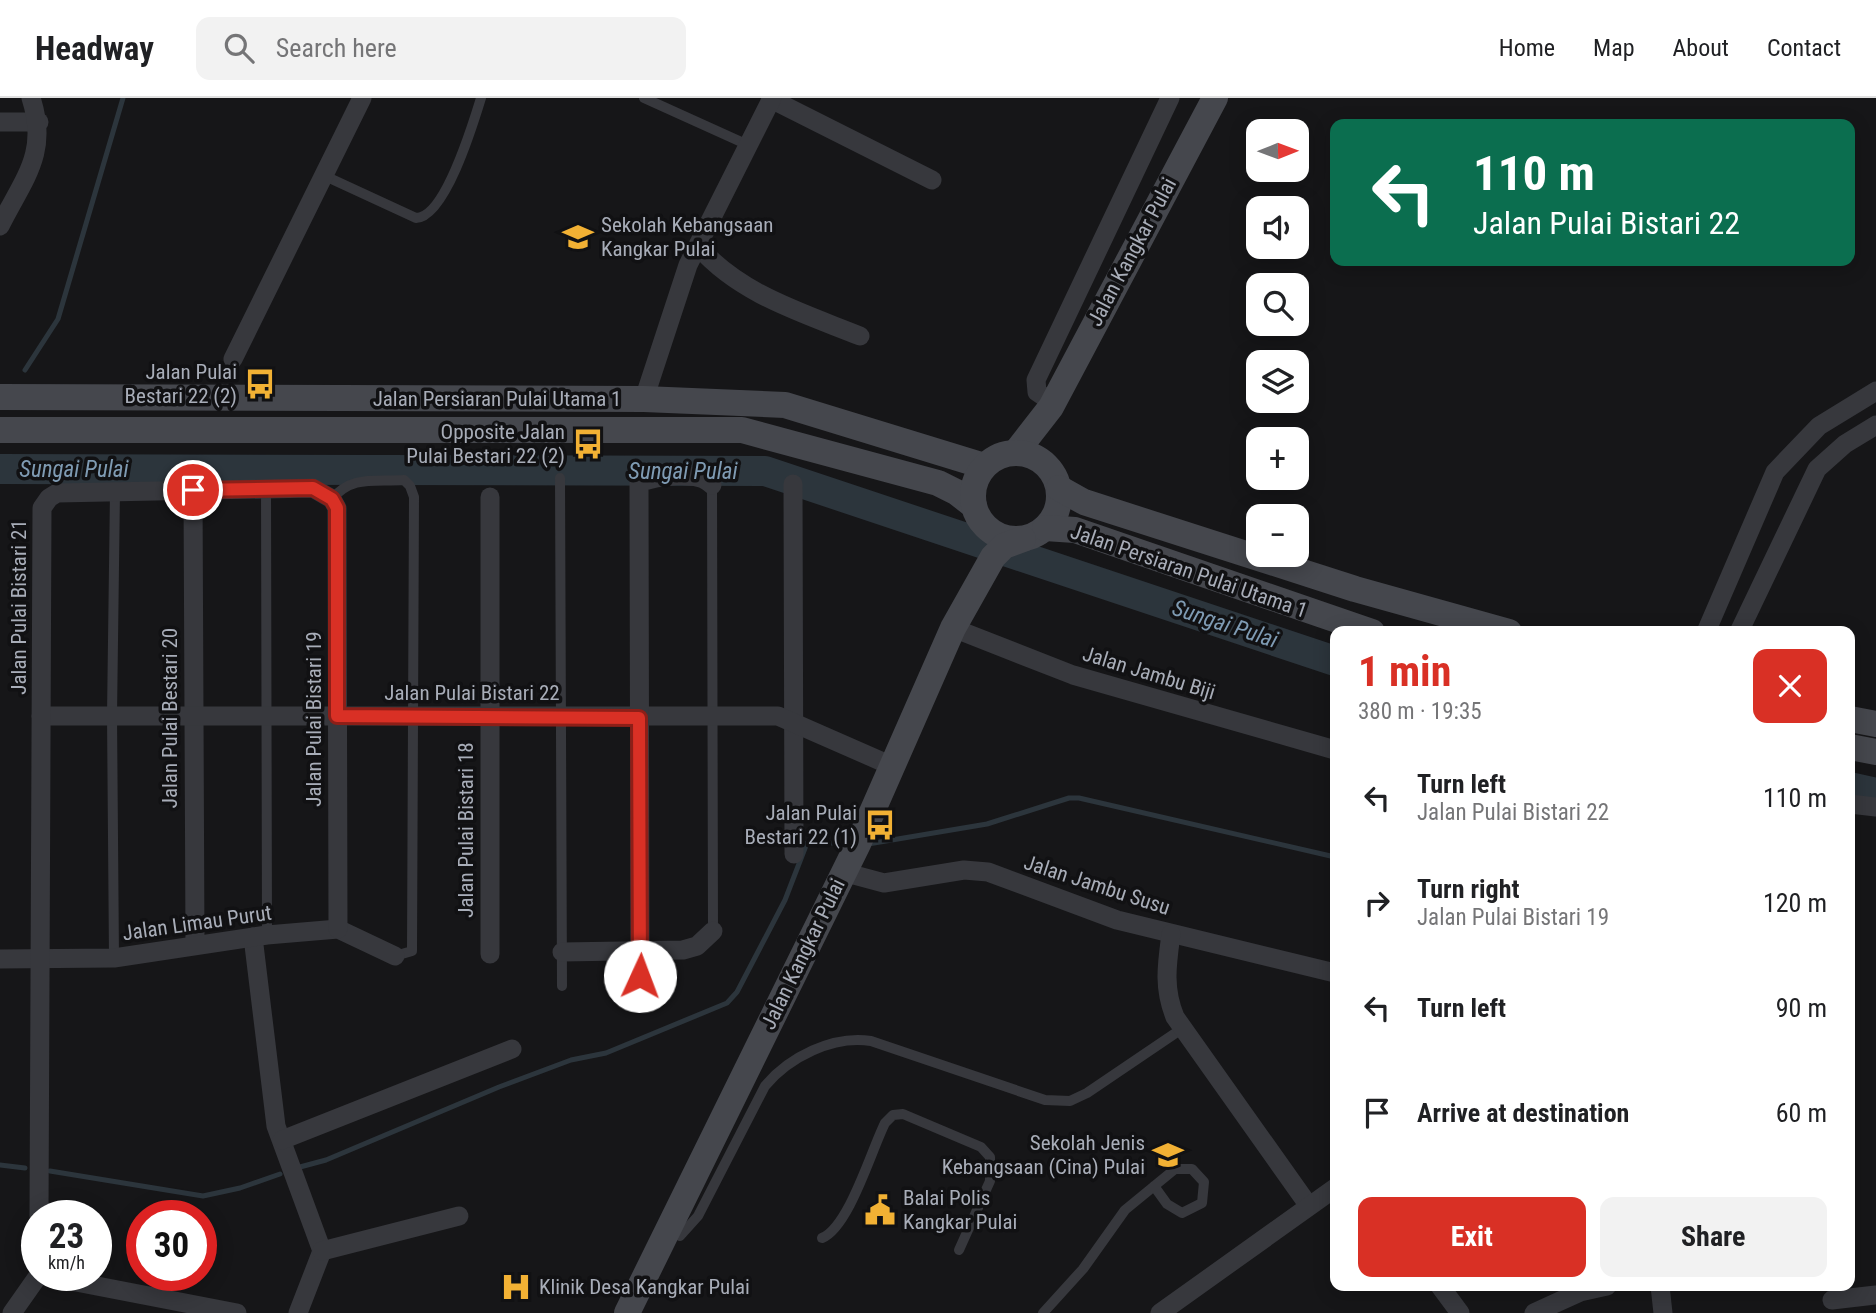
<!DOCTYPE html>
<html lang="en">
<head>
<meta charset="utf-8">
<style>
  :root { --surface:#fff; --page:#f2f2f2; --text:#202124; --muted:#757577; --line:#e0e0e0; --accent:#d93025 }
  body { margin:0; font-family:"Roboto Condensed",sans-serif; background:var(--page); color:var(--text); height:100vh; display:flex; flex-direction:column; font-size:26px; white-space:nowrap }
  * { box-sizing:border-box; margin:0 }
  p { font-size:23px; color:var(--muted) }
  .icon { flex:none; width:38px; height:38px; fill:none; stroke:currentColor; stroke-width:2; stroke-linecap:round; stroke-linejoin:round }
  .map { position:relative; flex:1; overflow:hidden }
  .panel { position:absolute; left:1330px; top:528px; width:525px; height:665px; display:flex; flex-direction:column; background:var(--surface); border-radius:14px; box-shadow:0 4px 18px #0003 }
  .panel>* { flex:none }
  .guide { position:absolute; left:1330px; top:21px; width:525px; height:147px; border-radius:14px; box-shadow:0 4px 18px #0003; background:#0b6e4f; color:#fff; overflow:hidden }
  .needle { width:46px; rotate:89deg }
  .buttons { position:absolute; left:1246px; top:21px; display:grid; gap:14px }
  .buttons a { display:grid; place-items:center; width:63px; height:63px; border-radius:14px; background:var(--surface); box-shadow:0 4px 18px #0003; font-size:35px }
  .speed { position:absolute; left:21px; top:1102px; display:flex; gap:14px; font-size:35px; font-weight:700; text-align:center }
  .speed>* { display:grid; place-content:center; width:91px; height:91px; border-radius:50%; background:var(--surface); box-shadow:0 4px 18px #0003; line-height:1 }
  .speed small { font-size:18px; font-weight:400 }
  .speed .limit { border:10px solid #d22; background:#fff; color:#111 }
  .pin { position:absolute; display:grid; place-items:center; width:60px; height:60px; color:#fff; margin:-30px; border:4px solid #fff; border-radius:50%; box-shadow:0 2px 7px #0007 }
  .me { position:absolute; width:77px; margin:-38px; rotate:2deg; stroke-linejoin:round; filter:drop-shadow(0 0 5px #0008) }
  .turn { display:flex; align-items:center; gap:24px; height:147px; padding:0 28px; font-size:32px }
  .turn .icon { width:91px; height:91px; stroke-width:2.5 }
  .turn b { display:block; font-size:49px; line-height:60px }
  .round { display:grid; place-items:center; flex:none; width:74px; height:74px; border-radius:14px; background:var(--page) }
  .head { display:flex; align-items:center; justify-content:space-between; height:119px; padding:0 28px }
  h1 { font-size:42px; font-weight:700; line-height:52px; color:var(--accent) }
  .button { display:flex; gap:14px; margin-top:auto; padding:14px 28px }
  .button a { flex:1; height:80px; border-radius:14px; background:var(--accent); color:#fff; font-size:28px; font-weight:700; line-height:80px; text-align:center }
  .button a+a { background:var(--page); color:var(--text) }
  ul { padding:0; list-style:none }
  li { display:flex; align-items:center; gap:21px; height:105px; padding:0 28px }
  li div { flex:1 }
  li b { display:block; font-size:26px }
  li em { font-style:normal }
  header { display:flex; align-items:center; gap:42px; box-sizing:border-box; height:98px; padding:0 35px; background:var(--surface); border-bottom:2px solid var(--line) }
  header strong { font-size:33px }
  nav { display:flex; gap:38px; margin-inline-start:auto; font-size:24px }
  .search { width:490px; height:63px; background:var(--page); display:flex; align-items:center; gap:18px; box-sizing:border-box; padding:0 24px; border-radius:14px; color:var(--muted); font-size:26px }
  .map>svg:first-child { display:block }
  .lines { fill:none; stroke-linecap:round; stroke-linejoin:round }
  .stream { stroke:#2c353c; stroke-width:5 }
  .river { stroke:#2c353c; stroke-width:30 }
  .lane { stroke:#37383d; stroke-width:10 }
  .street { stroke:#37383d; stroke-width:19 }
  .secondary { stroke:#45474d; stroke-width:26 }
  .route-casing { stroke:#8d1f18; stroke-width:18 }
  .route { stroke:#d93025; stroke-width:12 }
  .labels { text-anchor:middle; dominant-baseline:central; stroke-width:7; stroke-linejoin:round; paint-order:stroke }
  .poi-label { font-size:21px; fill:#a8adb8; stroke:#111113; text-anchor:end }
  .street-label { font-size:21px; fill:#a8adb8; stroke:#111113 }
  .water-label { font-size:23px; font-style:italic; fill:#7f9bb3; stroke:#111113 }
</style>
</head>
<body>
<header>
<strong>Headway</strong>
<div class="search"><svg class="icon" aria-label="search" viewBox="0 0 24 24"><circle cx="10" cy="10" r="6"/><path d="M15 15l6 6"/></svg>Search here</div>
<nav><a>Home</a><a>Map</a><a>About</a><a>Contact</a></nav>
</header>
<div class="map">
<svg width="1876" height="1215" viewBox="0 0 1876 1215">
  <rect width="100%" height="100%" fill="#161618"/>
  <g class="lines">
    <g class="stream">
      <path d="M25 272 58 221 123 0"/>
      <path d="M868 746 987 726 1069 700H1079L1335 759"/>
      <path d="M0 1067 25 1070"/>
      <path d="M300 1069 326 1062 499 989 571 962 606 955 727 905 737 894 785 802 807 745H835"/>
      <path d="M50 1073 203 1098 240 1090 280 1076"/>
    </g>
    <g class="river">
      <path d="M0 371 765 373 1335 563"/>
      <path d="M1850 689 1876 695"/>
    </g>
    <g class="lane">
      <path d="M644 0 748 47"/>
      <path d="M325 78 416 120C445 119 473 26 481 0"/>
      <path d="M560 380 562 888"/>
      <path d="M712 387 713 833"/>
      <path d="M266 391 267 837"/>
      <path d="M332 401C352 377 374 384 404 382L410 388 414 399 412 853 395 858"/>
      <path d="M114 860 112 618 115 393"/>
      <path d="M680 1138 698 1118 765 988C789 959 833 937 871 943L1045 1002 1070 1003 1087 995 1183 930"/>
      <path d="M822 1140C849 1129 871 1053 885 1025L893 1017 903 1016 981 1049 990 1059V1083L959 1152"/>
      <path d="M1043 1215 1083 1171 1125 1112 1175 1071H1192L1204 1084 1202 1105 1182 1115 1167 1106 1154 1088"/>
    </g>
    <g class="street">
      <path d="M771 1 932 82"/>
      <path d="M0 24H39"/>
      <path d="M0 128C24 80 49 55 31 0"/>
      <path d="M698 148C739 196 803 215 860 238"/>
      <path d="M233 261 362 0"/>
      <path d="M644 301 688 167 772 0"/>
      <path d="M1053 305 1037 294 1036 282 1170 0"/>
      <path d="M793 386 794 756"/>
      <path d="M193 392 195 847"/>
      <path d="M953 530 1073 577 1335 652"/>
      <path d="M1706 534 1775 374 1819 328 1876 293"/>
      <path d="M1739 534 1817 371 1845 346 1876 327"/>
      <path d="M41 618H778L892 668"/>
      <path d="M1850 706 1876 709"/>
      <path d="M843 774 884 785 964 772 988 774 1117 822 1335 875"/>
      <path d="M1171 836C1167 866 1163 890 1175 919L1309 1108"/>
      <path d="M253 839 276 1028 322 1153 298 1215"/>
      <path d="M562 854 683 852 697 848 713 833"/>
      <path d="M490 856V399"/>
      <path d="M0 861 114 860 267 837 338 831 395 858"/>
      <path d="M640 878 639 385C656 378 699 372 712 387"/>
      <path d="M282 1042 512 951"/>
      <path d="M39 1118 42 410 49 400 57 395 313 390 332 401 337 410 338 831"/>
      <path d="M322 1153 459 1118"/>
      <path d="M45 1178 237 1215"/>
      <path d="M1440 1188 1460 1215"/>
      <path d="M1660 1188 1663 1215"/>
      <path d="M1832 1202 1876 1197"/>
      <path d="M12 1215 38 1178"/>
      <path d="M1160 1215 1335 1090"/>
      <path d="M1534 1215 1580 1194 1607 1188"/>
    </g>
    <g class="secondary">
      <path d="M0 299 644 301 785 307 984 368"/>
      <path d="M0 332H742L938 385 956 394 974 408"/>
      <path d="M1016 354 1051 309 1215 0"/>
      <circle cx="1016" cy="398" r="43"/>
      <path d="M1059 390 1084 404 1355 491 1509 534"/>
      <path d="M1045 430 1075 432 1372 534"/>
      <path d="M1850 621 1876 626"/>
      <path d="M1850 649 1876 654"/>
      <path d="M627 1215 858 746 953 530 993 459 1004 448 1023 441"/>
    </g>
  </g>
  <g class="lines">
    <g class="route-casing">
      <path id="route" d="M193 392 313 390 332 401 337 410V618L639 620 640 878"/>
    </g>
    <use href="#route" class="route"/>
  </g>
  <defs>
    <g id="school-bare" transform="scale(2.415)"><path d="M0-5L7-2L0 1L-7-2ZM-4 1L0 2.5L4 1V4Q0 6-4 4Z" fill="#f2b134" stroke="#111113" stroke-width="2.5" paint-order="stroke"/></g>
    <g id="bus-bare" transform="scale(2.415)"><path d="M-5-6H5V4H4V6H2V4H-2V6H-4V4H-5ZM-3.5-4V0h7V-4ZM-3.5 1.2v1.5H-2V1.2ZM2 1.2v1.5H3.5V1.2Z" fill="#f2b134" stroke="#111113" stroke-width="2.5" paint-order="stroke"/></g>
    <g id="civic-bare" transform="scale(2.415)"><path d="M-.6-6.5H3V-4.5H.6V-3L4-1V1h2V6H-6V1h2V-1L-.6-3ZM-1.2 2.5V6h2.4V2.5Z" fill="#f2b134" stroke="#111113" stroke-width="2.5" paint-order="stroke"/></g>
    <g id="hospital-bare" transform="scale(2.415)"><path d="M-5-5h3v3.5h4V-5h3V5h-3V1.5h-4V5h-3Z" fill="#f2b134" stroke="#111113" stroke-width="2.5" paint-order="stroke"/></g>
  </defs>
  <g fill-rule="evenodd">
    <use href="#school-bare" x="578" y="139"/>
    <use href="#bus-bare" x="260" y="286"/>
    <use href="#bus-bare" x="588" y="346"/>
    <use href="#bus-bare" x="880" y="727"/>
    <use href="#school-bare" x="1168" y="1057"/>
    <use href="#civic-bare" x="880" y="1112"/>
    <use href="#hospital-bare" x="516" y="1189"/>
  </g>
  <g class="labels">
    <g class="poi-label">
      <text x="601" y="127" text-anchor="start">Sekolah Kebangsaan<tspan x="601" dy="24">Kangkar Pulai</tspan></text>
      <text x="237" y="274">Jalan Pulai<tspan x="237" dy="24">Bestari 22 (2)</tspan></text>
      <text x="565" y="334">Opposite Jalan<tspan x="565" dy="24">Pulai Bestari 22 (2)</tspan></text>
      <text x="857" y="715">Jalan Pulai<tspan x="857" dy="24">Bestari 22 (1)</tspan></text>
      <text x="1145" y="1045">Sekolah Jenis<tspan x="1145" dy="24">Kebangsaan (Cina) Pulai</tspan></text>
      <text x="903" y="1100" text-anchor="start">Balai Polis<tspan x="903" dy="24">Kangkar Pulai</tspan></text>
      <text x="539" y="1189" text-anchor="start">Klinik Desa Kangkar Pulai</text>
    </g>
    <g class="street-label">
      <text transform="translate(1132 154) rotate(-62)">Jalan Kangkar Pulai</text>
      <text x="497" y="301">Jalan Persiaran Pulai Utama 1</text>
      <text transform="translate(1189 473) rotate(19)">Jalan Persiaran Pulai Utama 1</text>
      <text transform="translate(19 509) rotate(-90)">Jalan Pulai Bistari 21</text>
      <text transform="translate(1149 575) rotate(17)">Jalan Jambu Biji</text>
      <text x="472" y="595">Jalan Pulai Bistari 22</text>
      <text transform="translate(170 620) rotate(-90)">Jalan Pulai Bestari 20</text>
      <text transform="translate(314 621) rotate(-90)">Jalan Pulai Bistari 19</text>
      <text transform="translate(466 732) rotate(-90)">Jalan Pulai Bistari 18</text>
      <text transform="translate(1097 787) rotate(18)">Jalan Jambu Susu</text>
      <text transform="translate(197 825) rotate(-8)">Jalan Limau Purut</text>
      <text transform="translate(803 856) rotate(-64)">Jalan Kangkar Pulai</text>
    </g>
    <g class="water-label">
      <text x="74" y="371">Sungai Pulai</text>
      <text x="683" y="373">Sungai Pulai</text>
      <text transform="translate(1225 526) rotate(18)">Sungai Pulai</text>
    </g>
  </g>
</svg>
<div class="buttons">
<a><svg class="needle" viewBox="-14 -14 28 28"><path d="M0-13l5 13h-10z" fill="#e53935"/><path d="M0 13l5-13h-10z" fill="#757577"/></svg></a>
<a><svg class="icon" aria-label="sound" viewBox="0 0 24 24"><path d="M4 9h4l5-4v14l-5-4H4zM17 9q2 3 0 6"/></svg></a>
<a><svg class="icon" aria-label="search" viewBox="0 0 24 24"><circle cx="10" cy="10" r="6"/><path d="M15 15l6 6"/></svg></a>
<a><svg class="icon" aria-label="layers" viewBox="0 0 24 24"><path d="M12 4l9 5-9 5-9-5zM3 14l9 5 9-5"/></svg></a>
<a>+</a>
<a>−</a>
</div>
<div class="speed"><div>23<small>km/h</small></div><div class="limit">30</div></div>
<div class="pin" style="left:193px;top:392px;background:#d93025"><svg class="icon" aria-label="arrive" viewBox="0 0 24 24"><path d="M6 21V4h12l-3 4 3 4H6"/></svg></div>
<svg class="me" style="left:640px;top:878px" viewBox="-20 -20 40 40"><circle r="19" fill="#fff"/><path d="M0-13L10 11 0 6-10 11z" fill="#d93025"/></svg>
<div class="guide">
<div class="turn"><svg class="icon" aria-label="left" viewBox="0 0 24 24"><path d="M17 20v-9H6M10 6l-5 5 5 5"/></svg><div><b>110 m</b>Jalan Pulai Bistari 22</div></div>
</div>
<section class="panel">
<div class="head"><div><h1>1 min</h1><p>380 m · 19:35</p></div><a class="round" style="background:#d93025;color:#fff"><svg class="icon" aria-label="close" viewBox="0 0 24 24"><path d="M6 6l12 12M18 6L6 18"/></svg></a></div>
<ul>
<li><svg class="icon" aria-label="left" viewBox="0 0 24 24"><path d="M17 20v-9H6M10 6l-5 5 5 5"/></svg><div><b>Turn left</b><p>Jalan Pulai Bistari 22</p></div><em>110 m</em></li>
<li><svg class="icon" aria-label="right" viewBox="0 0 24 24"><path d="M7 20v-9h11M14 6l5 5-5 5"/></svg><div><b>Turn right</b><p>Jalan Pulai Bistari 19</p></div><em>120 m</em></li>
<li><svg class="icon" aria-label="left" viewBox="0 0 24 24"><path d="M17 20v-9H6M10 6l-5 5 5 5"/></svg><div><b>Turn left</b></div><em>90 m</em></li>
<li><svg class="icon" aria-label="arrive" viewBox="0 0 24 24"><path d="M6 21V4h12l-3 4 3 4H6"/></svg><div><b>Arrive at destination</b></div><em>60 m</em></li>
</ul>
<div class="button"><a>Exit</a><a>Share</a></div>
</section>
</div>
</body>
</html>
